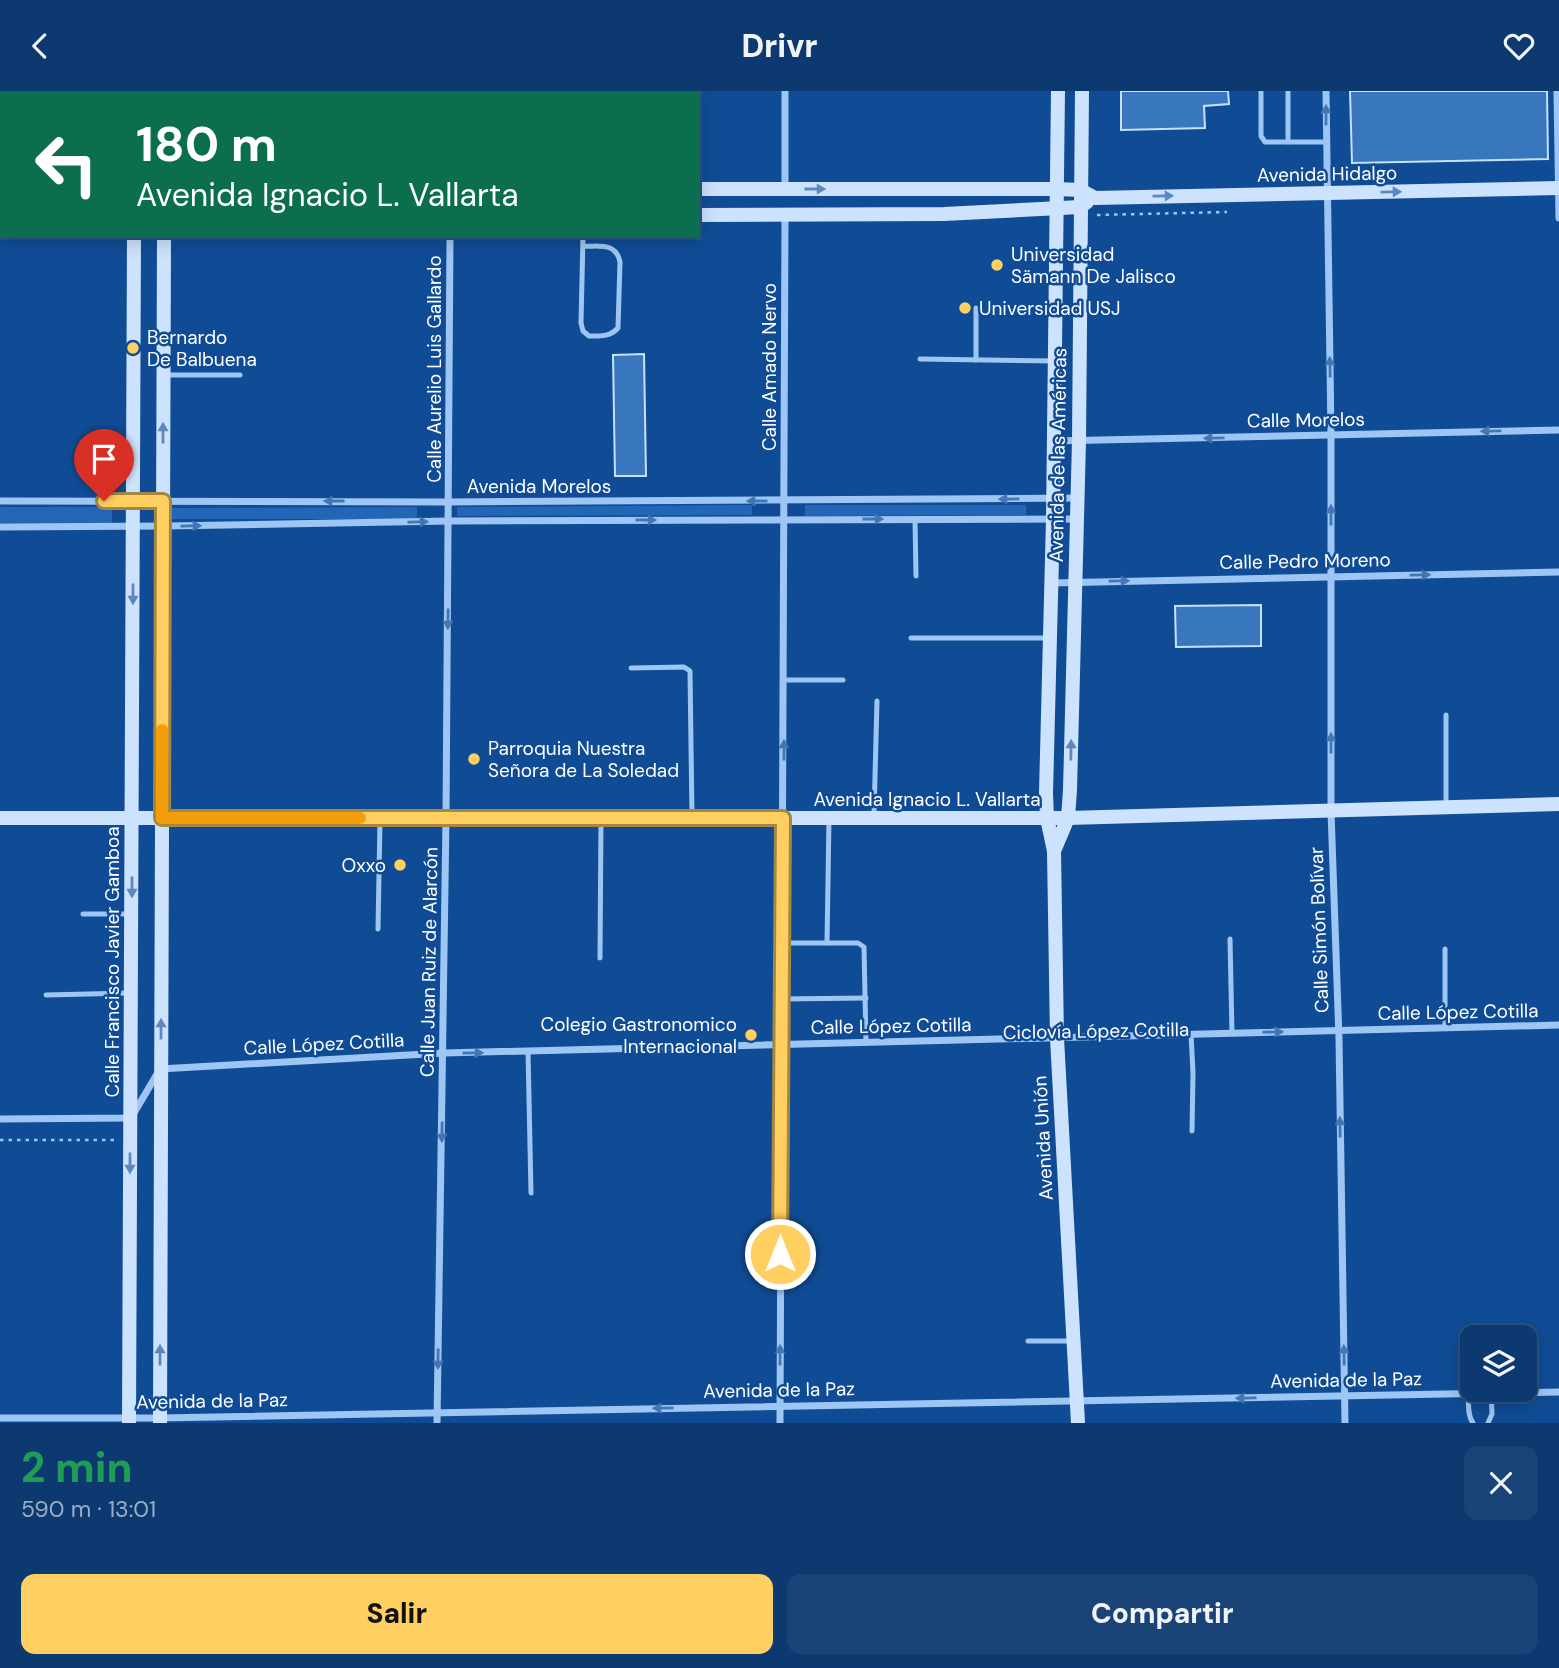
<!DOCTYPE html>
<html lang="es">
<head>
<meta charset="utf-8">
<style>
  :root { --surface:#0c3970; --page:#1a4478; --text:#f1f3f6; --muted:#9aacc3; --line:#2c5383; --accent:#ffcf61 }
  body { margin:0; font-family:"DM Sans",sans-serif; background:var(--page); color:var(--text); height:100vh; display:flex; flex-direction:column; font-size:26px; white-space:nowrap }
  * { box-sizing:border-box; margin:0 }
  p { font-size:23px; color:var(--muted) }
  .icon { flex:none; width:38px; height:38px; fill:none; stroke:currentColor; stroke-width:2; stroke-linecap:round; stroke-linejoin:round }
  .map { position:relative; height:1332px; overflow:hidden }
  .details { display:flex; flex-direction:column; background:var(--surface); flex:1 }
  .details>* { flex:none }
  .top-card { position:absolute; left:0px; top:0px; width:700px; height:147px; box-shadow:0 4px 18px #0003,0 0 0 2px var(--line); background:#0b6e4f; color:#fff; overflow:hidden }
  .fabs { position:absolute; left:1460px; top:1234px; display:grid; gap:14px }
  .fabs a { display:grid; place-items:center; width:77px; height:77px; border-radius:14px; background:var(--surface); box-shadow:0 4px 18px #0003,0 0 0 2px var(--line); font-size:35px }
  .pin { position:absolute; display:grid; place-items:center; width:60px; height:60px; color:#fff; margin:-72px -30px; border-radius:50% 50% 50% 0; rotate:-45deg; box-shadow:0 0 7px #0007 }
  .pin .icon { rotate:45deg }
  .me { position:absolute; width:77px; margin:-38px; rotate:0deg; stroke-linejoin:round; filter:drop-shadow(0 0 5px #0008) }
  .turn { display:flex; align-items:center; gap:24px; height:147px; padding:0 21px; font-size:32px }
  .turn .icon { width:91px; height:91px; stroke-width:2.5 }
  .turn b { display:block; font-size:49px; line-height:60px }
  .round { display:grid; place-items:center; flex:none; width:74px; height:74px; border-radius:14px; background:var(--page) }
  .summary { display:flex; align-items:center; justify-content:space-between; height:119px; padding:0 21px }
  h1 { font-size:42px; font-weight:800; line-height:52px; color:#1e9e55 }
  .cta { display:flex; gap:14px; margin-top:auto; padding:14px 21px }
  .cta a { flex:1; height:80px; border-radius:14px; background:var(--accent); color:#111; font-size:28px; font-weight:800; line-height:80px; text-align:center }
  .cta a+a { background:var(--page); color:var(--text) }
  header { display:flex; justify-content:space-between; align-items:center; height:91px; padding:0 21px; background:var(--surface); font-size:32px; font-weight:800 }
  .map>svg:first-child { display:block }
  .green { fill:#2266b5 }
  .building { fill:#3876be; stroke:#c6e0fe; stroke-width:2 }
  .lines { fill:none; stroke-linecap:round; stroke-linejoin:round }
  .path { stroke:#9ec6f4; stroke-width:2.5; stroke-dasharray:3.5 5; stroke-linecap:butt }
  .lane { stroke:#9ec6f4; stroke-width:5 }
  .street { stroke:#9ec6f4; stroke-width:7 }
  .secondary { stroke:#cde3fd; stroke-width:14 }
  .oneway { fill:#4277b6 }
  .oneway2 { fill:#5c88bf }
  .route-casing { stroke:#a6873f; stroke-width:18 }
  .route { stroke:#ffcf61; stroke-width:12 }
  .slow { stroke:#f59e0b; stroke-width:12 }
  .poi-dot { fill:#ffcf61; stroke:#104c95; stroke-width:2.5 }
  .labels { text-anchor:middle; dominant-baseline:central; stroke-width:5; stroke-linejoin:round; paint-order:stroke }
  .street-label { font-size:19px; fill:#fff; stroke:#104c95 }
  .poi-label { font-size:19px; fill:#fff; stroke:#104c95; text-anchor:start }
</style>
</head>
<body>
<header><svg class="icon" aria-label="back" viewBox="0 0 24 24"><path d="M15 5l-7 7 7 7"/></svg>Drivr<svg class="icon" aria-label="heart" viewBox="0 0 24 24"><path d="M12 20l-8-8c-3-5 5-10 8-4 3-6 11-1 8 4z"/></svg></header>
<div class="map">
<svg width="1559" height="1332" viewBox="0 0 1559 1332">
  <rect width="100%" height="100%" fill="#104c95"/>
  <g class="green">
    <path d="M752 414V424L457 425V416Z"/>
    <path d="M805 414H1026V424L805 425Z"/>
    <rect x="0" y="416" width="112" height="16"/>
    <path d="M417 416V428H169V417Z"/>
  </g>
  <g class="building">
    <path d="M1121 0H1228L1229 13 1204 15 1205 37 1121 39Z"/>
    <path d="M1350 0H1547L1548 68 1352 72Z"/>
    <path d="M644 263 646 385H615L613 264Z"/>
    <path d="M1261 514V555L1176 556 1175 515Z"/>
  </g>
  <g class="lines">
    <g class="path">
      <path d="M1097 124 1227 121"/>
      <path d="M0 1049H116"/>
    </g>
    <g class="lane">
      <path d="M1261 0V45L1265 51H1288V0"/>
      <path d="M1288 51H1326"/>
      <path d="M583 145 581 232 583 240 589 245C600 245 610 246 618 237L620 171C616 151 600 156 583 155"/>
      <path d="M976 217V269"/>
      <path d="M920 268 1055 270"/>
      <path d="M167 284H240"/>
      <path d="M915 428 916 485"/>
      <path d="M911 547H1050"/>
      <path d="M631 577 684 576 690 580 692 726"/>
      <path d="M784 589H843"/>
      <path d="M1446 624V713"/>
      <path d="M874 724 877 610"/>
      <path d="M83 823H129"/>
      <path d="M378 838 380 729"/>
      <path d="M1230 848 1232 942"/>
      <path d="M782 852H858L864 856 866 952"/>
      <path d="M827 852 829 727"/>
      <path d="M600 867 601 727"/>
      <path d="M46 904 130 902"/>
      <path d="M782 908 866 907"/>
      <path d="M1445 937V858"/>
      <path d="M1191 943 1193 982 1192 1040"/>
      <path d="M528 960 531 1102"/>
      <path d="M1028 1250H1073"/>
      <path d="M1468 1303C1469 1312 1467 1324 1473 1332"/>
      <path d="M1488 1332 1492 1323 1491 1302"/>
    </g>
    <g class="street">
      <path d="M785 0V97"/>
      <path d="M1326 0 1331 344V720L1339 948 1345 1332"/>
      <path d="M1557 0 1559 127"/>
      <path d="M450 2V0"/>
      <path d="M1053 350 1559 339"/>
      <path d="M0 410 449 411 1077 407"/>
      <path d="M0 436 166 435 449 430 1077 428"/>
      <path d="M1052 492 1559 481"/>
      <path d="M0 1028 131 1027 160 978 444 962 1559 934"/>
      <path d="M0 1327H160L1559 1301"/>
      <path d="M437 1332 446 727 450 145"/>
      <path d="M780 1332 785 124"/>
    </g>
    <g class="secondary">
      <path d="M1058 0 1053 428 1046 702 1047 727 1054 760 1057 947 1078 1332"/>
      <path d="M134 2V0"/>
      <path d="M166 2V0"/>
      <path d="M0 98H2"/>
      <path d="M698 98H1057L1080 99 1095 107 1559 97"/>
      <path d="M0 123H2"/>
      <path d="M698 124 944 123 1080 116 1087 111"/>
      <path d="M0 727H1068L1559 713"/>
      <path d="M1054 760 1068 727 1070 699 1079 350 1082 0"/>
      <path d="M129 1332 134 145"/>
      <path d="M160 1332 164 145"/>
    </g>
  </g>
  <defs><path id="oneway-solid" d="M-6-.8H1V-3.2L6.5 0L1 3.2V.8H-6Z" transform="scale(1.75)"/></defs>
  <g class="oneway">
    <use href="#oneway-solid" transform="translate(1326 24) rotate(-90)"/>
    <use href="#oneway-solid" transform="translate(1330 276) rotate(-91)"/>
    <use href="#oneway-solid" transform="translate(1491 340) rotate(179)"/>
    <use href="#oneway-solid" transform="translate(1214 347) rotate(179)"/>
    <use href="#oneway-solid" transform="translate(1009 408) rotate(179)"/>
    <use href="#oneway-solid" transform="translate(334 410) rotate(-180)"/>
    <use href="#oneway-solid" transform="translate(757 410) rotate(180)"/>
    <use href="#oneway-solid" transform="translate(1331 424) rotate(-90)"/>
    <use href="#oneway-solid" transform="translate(873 428)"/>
    <use href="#oneway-solid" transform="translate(646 429)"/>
    <use href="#oneway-solid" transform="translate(418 431) rotate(-1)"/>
    <use href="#oneway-solid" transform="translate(191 435) rotate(-1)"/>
    <use href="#oneway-solid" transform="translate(1420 484) rotate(-1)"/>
    <use href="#oneway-solid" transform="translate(1119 490) rotate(-1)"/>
    <use href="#oneway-solid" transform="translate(448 528) rotate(91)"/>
    <use href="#oneway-solid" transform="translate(1331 652) rotate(-90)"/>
    <use href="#oneway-solid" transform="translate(784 659) rotate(-90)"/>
    <use href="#oneway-solid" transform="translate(1273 941) rotate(-1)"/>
    <use href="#oneway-solid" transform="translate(473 962) rotate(-1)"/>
    <use href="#oneway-solid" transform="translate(1340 1036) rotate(-91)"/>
    <use href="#oneway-solid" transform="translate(442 1041) rotate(91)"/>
    <use href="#oneway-solid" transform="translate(780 1264) rotate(-90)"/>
    <use href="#oneway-solid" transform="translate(1344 1264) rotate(-91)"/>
    <use href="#oneway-solid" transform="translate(438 1268) rotate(91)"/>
    <use href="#oneway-solid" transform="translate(1246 1307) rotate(179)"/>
    <use href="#oneway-solid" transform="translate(663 1317) rotate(179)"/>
  </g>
  <g class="oneway2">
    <use href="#oneway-solid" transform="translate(815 98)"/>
    <use href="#oneway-solid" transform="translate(1391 101) rotate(-1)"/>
    <use href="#oneway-solid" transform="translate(1163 105) rotate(-1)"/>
    <use href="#oneway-solid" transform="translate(163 342) rotate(-90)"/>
    <use href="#oneway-solid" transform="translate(133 503) rotate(90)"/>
    <use href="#oneway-solid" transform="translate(1071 659) rotate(-89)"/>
    <use href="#oneway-solid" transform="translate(132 796) rotate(90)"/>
    <use href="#oneway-solid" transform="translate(161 938) rotate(-90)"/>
    <use href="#oneway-solid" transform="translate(130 1072) rotate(90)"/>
    <use href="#oneway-solid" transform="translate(160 1264) rotate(-90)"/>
  </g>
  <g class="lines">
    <g class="route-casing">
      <path id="route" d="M104 410H163L162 727H783L780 1163"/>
    </g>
    <use href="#route" class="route"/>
    <path class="slow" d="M162 639V727H360"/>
  </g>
  <g class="poi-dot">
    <circle cx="997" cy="174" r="7"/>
    <circle cx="965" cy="217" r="7"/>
    <circle cx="133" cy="257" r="7"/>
    <circle cx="474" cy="668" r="7"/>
    <circle cx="400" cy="774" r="7"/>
    <circle cx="751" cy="944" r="7"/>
  </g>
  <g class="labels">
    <g class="street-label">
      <text transform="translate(1327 83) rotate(-1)">Avenida Hidalgo</text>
      <text transform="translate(769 276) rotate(-90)">Calle Amado Nervo</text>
      <text transform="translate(434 278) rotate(-90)">Calle Aurelio Luis Gallardo</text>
      <text transform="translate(1306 329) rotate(-1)">Calle Morelos</text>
      <text transform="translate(1058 364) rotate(-89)">Avenida de las Américas</text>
      <text x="539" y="395">Avenida Morelos</text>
      <text transform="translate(1305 470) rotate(-1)">Calle Pedro Moreno</text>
      <text x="927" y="708">Avenida Ignacio L. Vallarta</text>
      <text transform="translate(1319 839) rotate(-92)">Calle Simón Bolívar</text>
      <text transform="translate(112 871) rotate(-90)">Calle Francisco Javier Gamboa</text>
      <text transform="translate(429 871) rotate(-89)">Calle Juan Ruiz de Alarcón</text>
      <text transform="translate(1458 921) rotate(-1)">Calle López Cotilla</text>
      <text transform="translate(891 935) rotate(-1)">Calle López Cotilla</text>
      <text transform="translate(1096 940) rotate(-1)">Ciclovía López Cotilla</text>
      <text transform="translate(324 953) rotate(-3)">Calle López Cotilla</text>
      <text transform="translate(1043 1047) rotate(-93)">Avenida Unión</text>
      <text transform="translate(1346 1289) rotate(-1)">Avenida de la Paz</text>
      <text transform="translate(779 1299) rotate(-1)">Avenida de la Paz</text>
      <text transform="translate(212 1310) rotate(-1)">Avenida de la Paz</text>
    </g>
    <g class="poi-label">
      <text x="1011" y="163">Universidad<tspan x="1011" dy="22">Sämann De Jalisco</tspan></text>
      <text x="979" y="217">Universidad USJ</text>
      <text x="147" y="246">Bernardo<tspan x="147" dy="22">De Balbuena</tspan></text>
      <text x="488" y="657">Parroquia Nuestra<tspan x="488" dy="22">Señora de La Soledad</tspan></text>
      <text x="386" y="774" text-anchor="end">Oxxo</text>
      <text x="737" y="933" text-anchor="end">Colegio Gastronomico<tspan x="737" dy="22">Internacional</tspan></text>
    </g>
  </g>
</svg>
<div class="fabs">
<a><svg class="icon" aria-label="layers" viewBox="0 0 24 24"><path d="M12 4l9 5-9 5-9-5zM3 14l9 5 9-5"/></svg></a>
</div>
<div class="pin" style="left:104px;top:410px;background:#d93025"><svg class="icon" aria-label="arrive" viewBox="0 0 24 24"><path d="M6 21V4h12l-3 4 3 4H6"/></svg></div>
<svg class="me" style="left:780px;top:1163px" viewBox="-20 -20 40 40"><circle r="17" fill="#ffcf61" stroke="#fff" stroke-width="3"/><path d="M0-11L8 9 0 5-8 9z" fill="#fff"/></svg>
<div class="top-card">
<div class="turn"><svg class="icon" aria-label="left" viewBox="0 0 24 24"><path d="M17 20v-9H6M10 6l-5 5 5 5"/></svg><div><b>180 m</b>Avenida Ignacio L. Vallarta</div></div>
</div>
</div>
<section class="details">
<div class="summary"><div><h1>2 min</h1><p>590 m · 13:01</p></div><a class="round"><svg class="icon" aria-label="close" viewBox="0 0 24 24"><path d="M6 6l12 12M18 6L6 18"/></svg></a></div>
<div class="cta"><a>Salir</a><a>Compartir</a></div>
</section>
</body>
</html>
